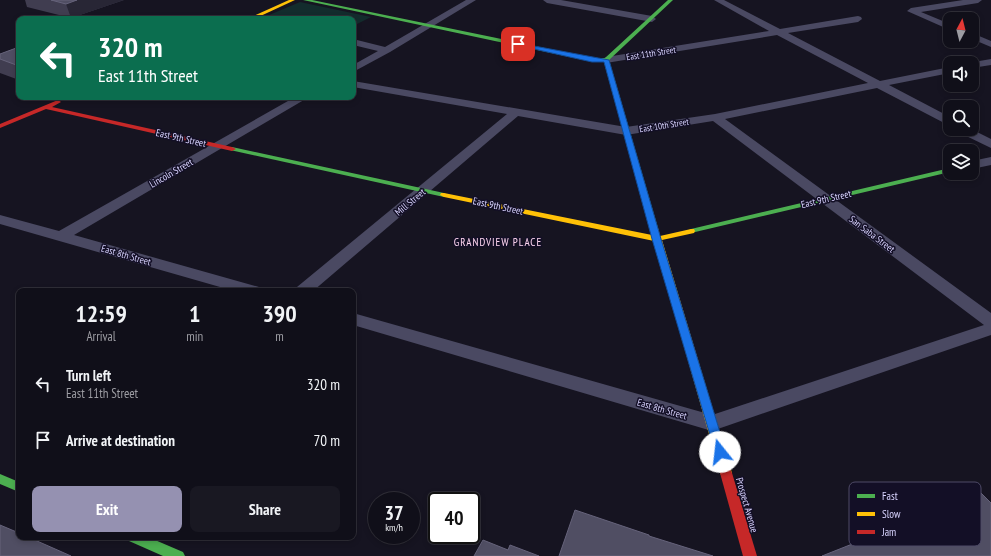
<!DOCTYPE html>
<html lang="en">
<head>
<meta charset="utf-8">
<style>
  :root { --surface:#100f19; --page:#191822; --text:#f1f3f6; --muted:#9c9ca2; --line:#302f38; --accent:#9591b1 }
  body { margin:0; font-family:"PT Sans Narrow",sans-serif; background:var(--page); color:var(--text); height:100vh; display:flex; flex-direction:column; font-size:15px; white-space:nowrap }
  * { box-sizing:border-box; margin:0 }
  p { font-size:13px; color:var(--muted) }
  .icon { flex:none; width:22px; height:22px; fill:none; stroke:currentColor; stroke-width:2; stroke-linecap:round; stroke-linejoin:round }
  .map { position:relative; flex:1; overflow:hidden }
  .side { position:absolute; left:16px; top:288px; width:340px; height:252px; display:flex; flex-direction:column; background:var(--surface); border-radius:8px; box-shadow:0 2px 6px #0003,0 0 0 1px var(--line) }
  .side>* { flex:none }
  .banner { position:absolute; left:16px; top:16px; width:340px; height:84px; border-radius:8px; box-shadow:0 2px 6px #0003,0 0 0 1px var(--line); background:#0b6e4f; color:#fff; overflow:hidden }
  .needle { width:26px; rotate:7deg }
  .controls { position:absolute; left:943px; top:12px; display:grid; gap:8px }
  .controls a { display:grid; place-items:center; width:36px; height:36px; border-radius:8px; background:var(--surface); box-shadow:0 2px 6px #0003,0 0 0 1px var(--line); font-size:20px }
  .speed { position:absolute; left:368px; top:492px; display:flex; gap:8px; font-size:20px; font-weight:700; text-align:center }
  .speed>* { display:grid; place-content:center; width:52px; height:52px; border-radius:50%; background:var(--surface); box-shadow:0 2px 6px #0003,0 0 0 1px var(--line); line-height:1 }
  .speed small { font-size:10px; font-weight:400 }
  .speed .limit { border:2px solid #111; border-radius:6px; background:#fff; color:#111 }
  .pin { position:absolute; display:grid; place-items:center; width:34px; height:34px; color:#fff; margin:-17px; border-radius:8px; box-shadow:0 2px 6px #0006 }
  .me { position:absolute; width:44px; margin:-22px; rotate:344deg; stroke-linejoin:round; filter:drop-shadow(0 0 3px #0008) }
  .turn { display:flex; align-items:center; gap:14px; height:84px; padding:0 16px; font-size:18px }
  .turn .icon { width:52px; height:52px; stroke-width:2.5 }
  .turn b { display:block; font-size:28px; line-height:34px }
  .eta { display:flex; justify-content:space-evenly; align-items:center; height:68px; text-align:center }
  .eta b { font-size:24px; font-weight:600; line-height:28px }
  .primary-button { display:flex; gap:8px; margin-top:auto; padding:8px 16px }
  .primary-button a { flex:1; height:46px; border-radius:8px; background:var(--accent); color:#fff; font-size:16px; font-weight:600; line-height:46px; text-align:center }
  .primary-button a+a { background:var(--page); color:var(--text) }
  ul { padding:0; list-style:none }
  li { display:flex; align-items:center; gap:12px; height:56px; padding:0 16px }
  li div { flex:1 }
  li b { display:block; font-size:15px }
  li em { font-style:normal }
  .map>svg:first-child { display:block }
  .green { fill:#132c2d }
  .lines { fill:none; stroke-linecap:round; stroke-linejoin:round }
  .street { fill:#4a4962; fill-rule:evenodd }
  .fast { fill:#4caf50; fill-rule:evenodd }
  .slow { fill:#ffc107; fill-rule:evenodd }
  .jam { fill:#c62828; fill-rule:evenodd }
  .wall { fill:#403d50 }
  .shaded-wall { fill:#282635 }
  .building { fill:#504e63; stroke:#66637b }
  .route { fill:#1a73e8; stroke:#114b97 }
  .labels { text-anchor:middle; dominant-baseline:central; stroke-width:3; stroke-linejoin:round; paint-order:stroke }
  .far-street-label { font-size:9px; fill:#d9d4ff; stroke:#130f26 }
  .street-label { font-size:10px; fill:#d9d4ff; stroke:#130f26 }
  .neighbourhood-label { font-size:11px; letter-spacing:1px; fill:#ffd6f0; stroke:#130f26 }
  .key { fill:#130f26; stroke:#4e4a67; stroke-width:1 }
  .key-label { font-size:11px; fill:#d9d4ff }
</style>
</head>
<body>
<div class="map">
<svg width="991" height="556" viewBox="0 0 991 556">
  <rect width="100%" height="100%" fill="#161421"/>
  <path class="green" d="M300 2 371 17 353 26V19L262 18Z"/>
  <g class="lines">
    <g class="street">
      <path d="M466 0H476L390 52 353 72V65L378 51 353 45V39L385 47Z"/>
      <path d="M543 0H561L652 16 656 19 652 22 547 3Z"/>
      <path d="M714 0H724L780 29 858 16 861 17 862 19 858 22 788 33 880 81 950 67V73L889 85 950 117V126L877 88 725 119 991 313V335L712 431 353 325V313L712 415 984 325 713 121 626 135 518 116 313 291H295L297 287 507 114 353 87V81L626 127 715 114 868 83 777 35 606 63 601 60 606 57 769 31Z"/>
      <path d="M963 0H982L978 3 921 12 950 24V30L907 11 911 8Z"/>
      <path d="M972 33 991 41V47L972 39Z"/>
      <path d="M991 59V65L972 68V63H968Z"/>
      <path d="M295 97H309L74 235 259 287 261 291H234L0 224V215L59 231Z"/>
      <path d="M956 129H971L991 139V148L958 132Z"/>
      <path d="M991 157V165L972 169V161Z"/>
    </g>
    <g class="fast">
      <path d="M303 0H312L593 58H605L668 0H673L609 60 658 228 654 230 650 228 604 62H593Z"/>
      <path d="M232 147 444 193 448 195 444 197 230 150 228 149Z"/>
      <path d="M950 168V172L691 233 687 231 691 229Z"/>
      <path d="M0 474 19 482V492L0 484Z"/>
      <path d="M128 537H148L183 552 185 556H163L129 541Z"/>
    </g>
    <g class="slow">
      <path d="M289 0H295L254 19H247Z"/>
      <path d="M441 193H444L652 235 650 228 654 226 658 228 660 236 691 229H694L695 231 694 233 662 240 732 473 730 477 726 478 722 477 720 473 654 241 444 197 440 195Z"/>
    </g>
    <g class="jam">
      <path d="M58 100 61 102 52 107 232 147 236 149 232 151 46 109 0 128V124Z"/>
      <path d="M726 468 730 469 732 473 757 556H743L720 473 722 469Z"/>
    </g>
  </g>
  <g class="wall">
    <path d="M25 0H124L71 18 27 7Z"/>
    <path d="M19 47V80L0 73V54Z"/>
  </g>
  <path class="shaded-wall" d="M77 0H124L71 18 66 4Z"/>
  <g class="building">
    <path d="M51 0H77L66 4Z"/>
    <path d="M19 47V66L0 59V54Z"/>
    <path d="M981 493 991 503V556H822Z"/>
    <path d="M575 510 649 535V536L713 556H559Z"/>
    <path d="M0 525 19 533V537H28L71 556H0Z"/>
    <path d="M483 540 508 550 510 545 539 556H474Z"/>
  </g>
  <path class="route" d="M518 43 609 60 661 239 726 452 725 455 720 456 716 455 715 452 652 239 604 62H592L516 45V43Z"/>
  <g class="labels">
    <g class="far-street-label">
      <text transform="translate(651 53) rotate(-9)">East 11th Street</text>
      <text transform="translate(664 125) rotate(-9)">East 10th Street</text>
    </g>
    <g class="street-label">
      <text transform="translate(181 138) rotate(13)">East 9th Street</text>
      <text transform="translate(171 173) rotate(-30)">Lincoln Street</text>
      <text transform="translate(826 199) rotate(-13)">East 9th Street</text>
      <text transform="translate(410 202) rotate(-40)">Mill Street</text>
      <text transform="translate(498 206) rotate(12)">East 9th Street</text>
      <text transform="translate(872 234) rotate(37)">San Saba Street</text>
      <text transform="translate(126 255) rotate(16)">East 8th Street</text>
      <text transform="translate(662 409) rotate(16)">East 8th Street</text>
      <text transform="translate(747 505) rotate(74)">Prospect Avenue</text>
    </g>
    <g class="neighbourhood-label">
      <text x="498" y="242">GRANDVIEW PLACE</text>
    </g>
  </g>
  <rect x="849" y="482" width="132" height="64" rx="6" class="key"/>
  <rect x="857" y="494" width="18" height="4" fill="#4caf50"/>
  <rect x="857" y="512" width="18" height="4" fill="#ffc107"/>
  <rect x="857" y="530" width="18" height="4" fill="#c62828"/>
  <g class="key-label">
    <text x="882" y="500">Fast</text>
    <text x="882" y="518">Slow</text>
    <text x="882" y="536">Jam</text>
  </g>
</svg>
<div class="controls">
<a><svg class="needle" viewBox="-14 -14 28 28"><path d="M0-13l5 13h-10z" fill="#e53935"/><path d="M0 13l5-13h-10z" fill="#9c9ca2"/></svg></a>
<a><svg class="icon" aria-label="sound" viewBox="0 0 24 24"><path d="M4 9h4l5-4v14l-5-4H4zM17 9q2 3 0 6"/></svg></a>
<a><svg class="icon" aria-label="search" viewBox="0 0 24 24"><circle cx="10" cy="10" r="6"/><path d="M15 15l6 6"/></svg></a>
<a><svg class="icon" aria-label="layers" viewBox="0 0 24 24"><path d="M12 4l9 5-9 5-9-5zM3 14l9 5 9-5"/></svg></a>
</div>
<div class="speed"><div>37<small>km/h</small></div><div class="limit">40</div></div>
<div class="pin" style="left:518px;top:44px;background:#d93025"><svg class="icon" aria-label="arrive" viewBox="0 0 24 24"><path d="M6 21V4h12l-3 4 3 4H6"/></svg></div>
<svg class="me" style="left:720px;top:452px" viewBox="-20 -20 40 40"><circle r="19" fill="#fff"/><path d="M0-13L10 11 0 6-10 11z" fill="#1a73e8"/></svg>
<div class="banner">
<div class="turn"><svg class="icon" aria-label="left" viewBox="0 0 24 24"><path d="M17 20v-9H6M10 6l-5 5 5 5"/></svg><div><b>320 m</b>East 11th Street</div></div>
</div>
<section class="side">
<div class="eta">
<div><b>12:59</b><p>Arrival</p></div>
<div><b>1</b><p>min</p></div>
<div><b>390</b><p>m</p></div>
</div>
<ul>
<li><svg class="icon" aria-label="left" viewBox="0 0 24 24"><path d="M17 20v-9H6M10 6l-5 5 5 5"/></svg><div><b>Turn left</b><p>East 11th Street</p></div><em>320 m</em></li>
<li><svg class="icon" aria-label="arrive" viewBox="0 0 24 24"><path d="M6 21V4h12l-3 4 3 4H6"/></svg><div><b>Arrive at destination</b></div><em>70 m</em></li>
</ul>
<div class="primary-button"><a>Exit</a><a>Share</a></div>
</section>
</div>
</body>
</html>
